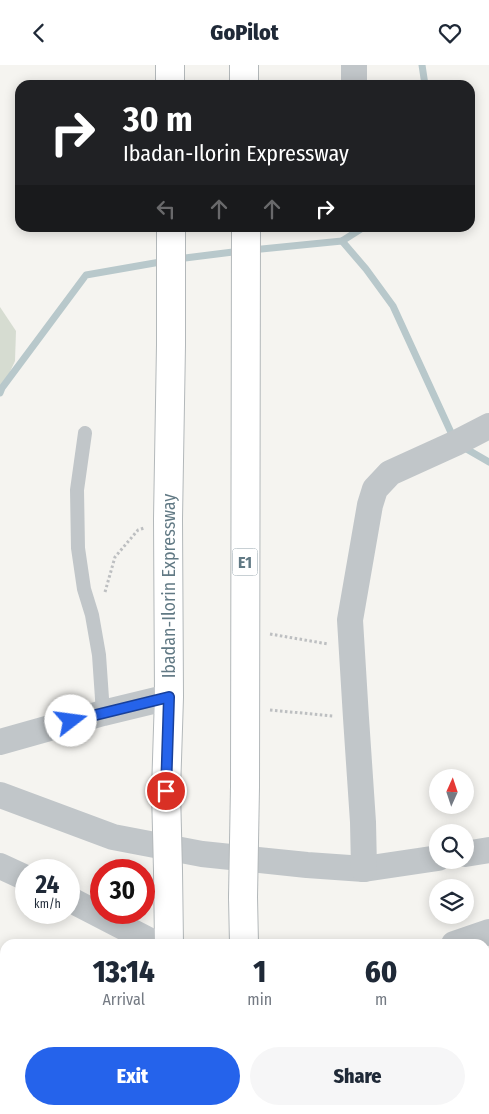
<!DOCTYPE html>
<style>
:root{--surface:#fff;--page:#f6f6f7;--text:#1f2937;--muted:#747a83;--accent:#2563eb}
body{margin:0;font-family:"Fira Sans Condensed",sans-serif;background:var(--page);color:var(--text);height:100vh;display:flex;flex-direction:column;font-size:19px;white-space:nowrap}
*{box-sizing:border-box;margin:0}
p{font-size:16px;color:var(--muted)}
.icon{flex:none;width:28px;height:28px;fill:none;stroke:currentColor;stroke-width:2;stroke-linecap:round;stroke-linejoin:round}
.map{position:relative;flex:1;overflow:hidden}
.sheet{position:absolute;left:0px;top:874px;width:490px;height:176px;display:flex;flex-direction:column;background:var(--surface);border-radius:15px 15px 0 0;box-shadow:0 2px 12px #0003}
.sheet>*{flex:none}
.guide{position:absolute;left:15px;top:15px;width:460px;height:152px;border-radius:15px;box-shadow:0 2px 12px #0003;background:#202124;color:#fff;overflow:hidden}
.needle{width:32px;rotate:3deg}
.buttons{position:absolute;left:429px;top:704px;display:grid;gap:10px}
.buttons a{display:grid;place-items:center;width:45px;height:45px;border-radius:50%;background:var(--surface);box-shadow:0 2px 12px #0003;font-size:25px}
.speed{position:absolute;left:15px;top:794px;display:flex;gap:10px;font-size:25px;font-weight:700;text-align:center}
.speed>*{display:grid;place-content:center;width:65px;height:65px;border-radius:50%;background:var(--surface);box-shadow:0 2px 12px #0003;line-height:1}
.speed small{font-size:12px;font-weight:400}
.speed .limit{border:8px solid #d22;background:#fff;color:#111}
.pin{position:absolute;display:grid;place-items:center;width:42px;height:42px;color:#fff;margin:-21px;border:2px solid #fff;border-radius:50%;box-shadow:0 1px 5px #0007}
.me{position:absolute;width:55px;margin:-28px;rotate:75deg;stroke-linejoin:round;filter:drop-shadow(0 0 4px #0008)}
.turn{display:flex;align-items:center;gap:18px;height:105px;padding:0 25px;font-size:22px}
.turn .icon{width:65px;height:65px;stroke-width:2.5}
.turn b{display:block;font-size:35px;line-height:42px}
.lanes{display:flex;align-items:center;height:48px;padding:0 25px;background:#0003;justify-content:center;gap:25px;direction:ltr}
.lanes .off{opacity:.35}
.eta{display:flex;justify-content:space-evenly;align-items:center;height:85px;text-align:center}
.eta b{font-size:30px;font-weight:800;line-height:35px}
.action{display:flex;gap:10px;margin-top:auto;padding:10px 25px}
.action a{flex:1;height:58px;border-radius:30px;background:var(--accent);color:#fff;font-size:20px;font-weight:800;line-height:58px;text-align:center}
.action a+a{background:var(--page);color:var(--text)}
header{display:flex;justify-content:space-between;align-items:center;height:65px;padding:0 25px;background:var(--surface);font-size:22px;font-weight:800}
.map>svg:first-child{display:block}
.green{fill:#d6dcd1}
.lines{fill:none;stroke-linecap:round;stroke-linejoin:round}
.stream{stroke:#b8c8cb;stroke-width:7}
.highway-casing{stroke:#b3b8ba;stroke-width:30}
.path{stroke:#bdbfc1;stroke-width:3;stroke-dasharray:2.5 2.5;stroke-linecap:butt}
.lane{stroke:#c1c6c9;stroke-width:14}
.street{stroke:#c1c6c9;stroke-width:26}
.highway{stroke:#fff;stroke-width:28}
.highway-bridge-casing{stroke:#b3b8ba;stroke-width:30;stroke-linecap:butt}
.highway-bridge{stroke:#fff;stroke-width:28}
.route-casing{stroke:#184099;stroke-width:12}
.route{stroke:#2563eb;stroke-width:9}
.labels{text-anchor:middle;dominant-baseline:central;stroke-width:5;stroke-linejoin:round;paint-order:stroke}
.shield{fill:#fff;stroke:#90a1a9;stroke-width:1}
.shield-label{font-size:16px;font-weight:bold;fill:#617984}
.street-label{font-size:18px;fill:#617984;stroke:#fff}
</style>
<header><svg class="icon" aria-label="back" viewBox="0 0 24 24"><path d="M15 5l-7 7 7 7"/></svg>GoPilot<svg class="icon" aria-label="heart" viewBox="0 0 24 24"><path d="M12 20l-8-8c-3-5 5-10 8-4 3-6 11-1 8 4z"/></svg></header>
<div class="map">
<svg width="489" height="1049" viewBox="0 0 489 1049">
<rect width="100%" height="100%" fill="#f5f4f0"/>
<polygon class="green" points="0,242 16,266 15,296 0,328"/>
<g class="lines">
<g class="stream">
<polyline points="422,0 425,20"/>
<polyline points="342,176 366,204 393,241 454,374"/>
<polyline points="252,185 342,176 364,162"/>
<polyline points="177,194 241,186"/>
<polyline points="0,328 2,323 86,210 166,196"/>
<polyline points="463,382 489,397"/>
</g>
<defs>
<g id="highway">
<polyline points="170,0 170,20"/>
<polyline points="244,0 244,20"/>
<polyline points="245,722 246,162"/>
<polyline points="166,726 169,632 168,454 171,280 171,162"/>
<polyline points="168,806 169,879"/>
<polyline points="243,832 244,879"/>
<polyline points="170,1045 170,1049"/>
<polyline points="246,1045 246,1049"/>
</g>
</defs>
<use href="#highway" class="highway-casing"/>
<g class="path">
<polyline points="105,527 115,492 138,465 144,463"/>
<polyline points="270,569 328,579"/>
<polyline points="270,645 333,651"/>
</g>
<polyline class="lane" points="85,368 77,425 78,483 84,524 92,550 99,590 103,648"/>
<g class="street">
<polyline points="354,20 354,0"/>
<polyline points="0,677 103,648 169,632"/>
<polyline points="0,730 113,772 202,789 307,800 364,804 438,793"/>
<polyline points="465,789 489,785"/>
<polyline points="0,801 26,813"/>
<polyline points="364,804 363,757 356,653 350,555 370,440 375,424 390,408 456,378 489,361"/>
<polyline points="69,834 156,879"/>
<polyline points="454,879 489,867"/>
<polyline points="120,1049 121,1045"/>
</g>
<use href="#highway" class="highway"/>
<defs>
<g id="highway-bridge">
<polyline points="166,726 168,806"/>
<polyline points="243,832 245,722"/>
</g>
</defs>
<use href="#highway-bridge" class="highway-bridge-casing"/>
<use href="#highway-bridge" class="highway-bridge"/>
</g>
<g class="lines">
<defs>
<polyline id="route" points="71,656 169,632 166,726"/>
</defs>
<use href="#route" class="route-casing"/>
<use href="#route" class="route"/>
</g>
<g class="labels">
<rect class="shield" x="232.5" y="483.5" width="25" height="27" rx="4"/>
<g class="shield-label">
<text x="245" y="497">E1</text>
</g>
<g class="street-label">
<text transform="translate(169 521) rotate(-90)">Ibadan-Ilorin Expressway</text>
</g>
</g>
</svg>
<div class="buttons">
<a><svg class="needle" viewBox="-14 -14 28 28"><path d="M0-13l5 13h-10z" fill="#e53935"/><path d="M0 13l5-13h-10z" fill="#747a83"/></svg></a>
<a><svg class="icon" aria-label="search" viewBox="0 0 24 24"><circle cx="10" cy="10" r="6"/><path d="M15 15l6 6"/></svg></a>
<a><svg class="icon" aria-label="layers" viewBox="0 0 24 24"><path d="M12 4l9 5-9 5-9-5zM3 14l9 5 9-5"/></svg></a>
</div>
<div class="speed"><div>24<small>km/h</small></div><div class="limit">30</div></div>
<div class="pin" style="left:166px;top:726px;background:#d93025"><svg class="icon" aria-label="arrive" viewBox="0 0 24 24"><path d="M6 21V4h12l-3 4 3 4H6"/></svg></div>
<svg class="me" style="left:71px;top:656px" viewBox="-20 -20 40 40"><circle r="19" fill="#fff"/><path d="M0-13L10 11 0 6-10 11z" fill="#2563eb"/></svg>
<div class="guide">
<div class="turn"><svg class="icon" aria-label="right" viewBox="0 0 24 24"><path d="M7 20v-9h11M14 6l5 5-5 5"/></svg><div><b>30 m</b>Ibadan-Ilorin Expressway</div></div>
<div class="lanes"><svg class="icon off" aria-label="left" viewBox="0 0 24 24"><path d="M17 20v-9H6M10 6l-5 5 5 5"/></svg><svg class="icon off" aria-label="ahead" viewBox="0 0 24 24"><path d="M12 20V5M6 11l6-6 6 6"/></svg><svg class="icon off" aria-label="ahead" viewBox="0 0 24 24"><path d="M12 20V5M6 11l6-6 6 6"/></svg><svg class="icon" aria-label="right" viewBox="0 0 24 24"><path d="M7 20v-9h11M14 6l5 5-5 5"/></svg></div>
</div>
<section class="sheet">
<div class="eta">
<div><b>13:14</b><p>Arrival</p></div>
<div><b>1</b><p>min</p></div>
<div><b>60</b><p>m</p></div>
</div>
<div class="action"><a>Exit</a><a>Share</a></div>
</section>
</div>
